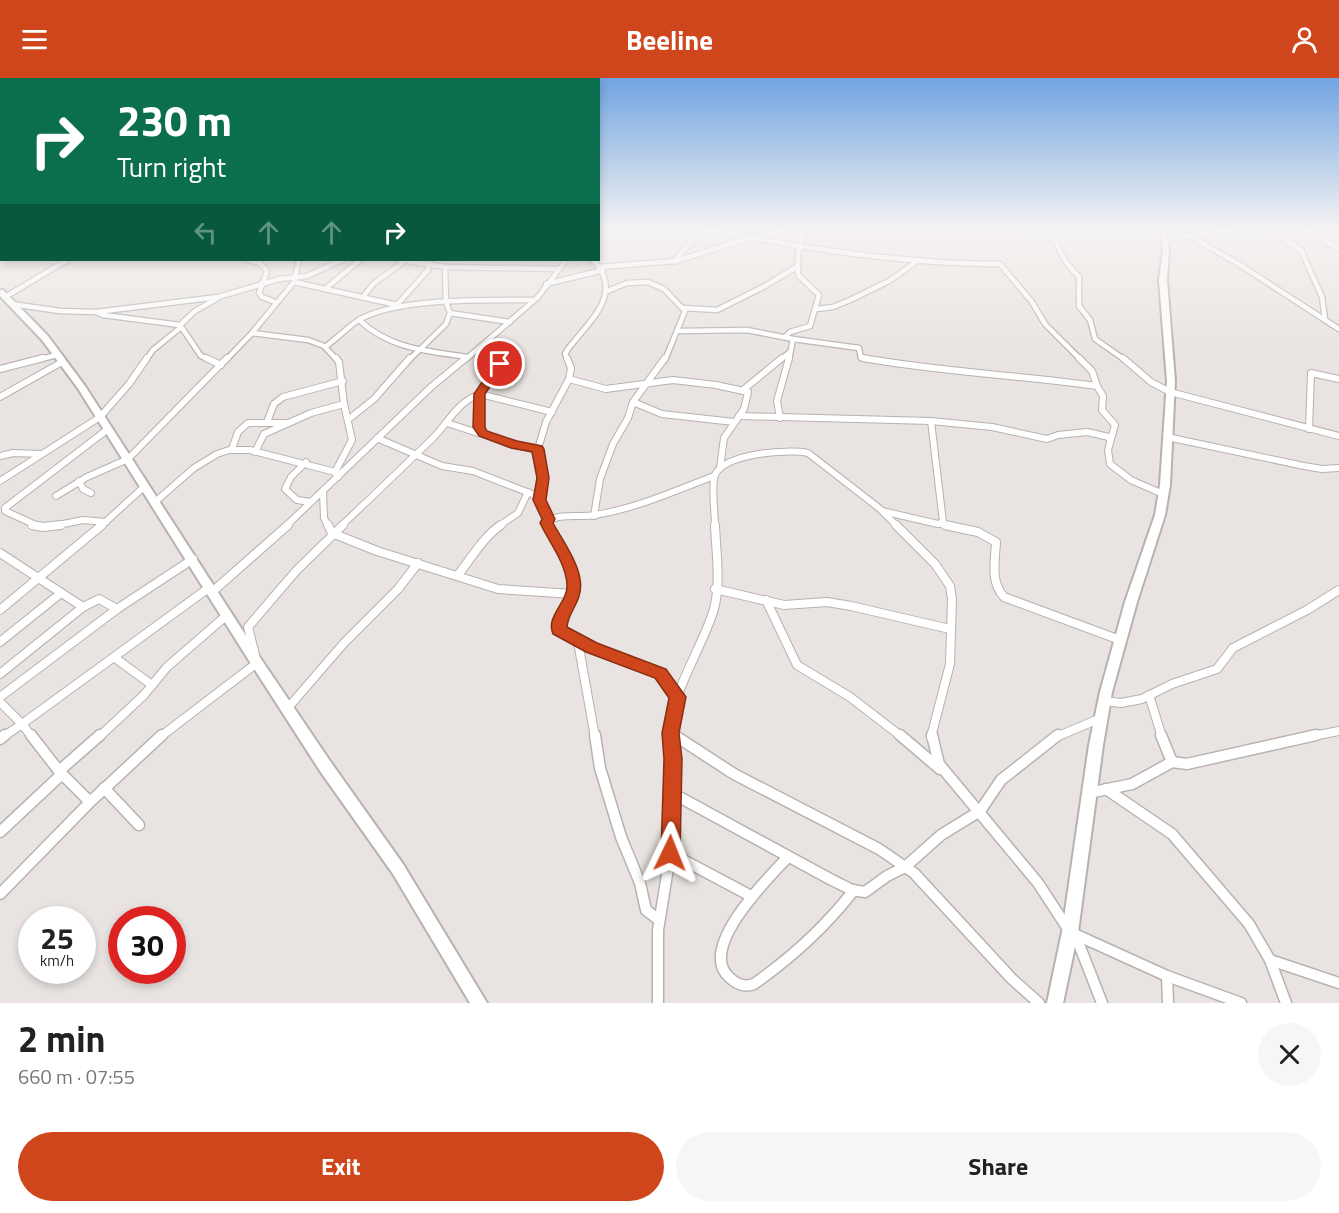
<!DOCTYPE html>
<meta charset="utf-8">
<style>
:root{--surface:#fff;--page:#f6f6f6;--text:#222;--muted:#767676;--accent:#cf461d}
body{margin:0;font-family:"Titillium Web",sans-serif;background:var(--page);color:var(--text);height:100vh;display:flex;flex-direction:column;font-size:22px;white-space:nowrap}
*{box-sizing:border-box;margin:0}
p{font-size:20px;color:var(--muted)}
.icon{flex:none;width:33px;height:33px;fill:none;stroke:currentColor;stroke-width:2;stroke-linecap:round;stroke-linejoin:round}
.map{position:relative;height:925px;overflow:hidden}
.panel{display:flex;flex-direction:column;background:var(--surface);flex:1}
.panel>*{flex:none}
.hud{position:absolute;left:0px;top:0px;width:600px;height:183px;box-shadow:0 3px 9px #0003;background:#0b6e4f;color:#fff;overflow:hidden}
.speed{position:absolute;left:18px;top:828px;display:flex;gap:12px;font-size:30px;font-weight:700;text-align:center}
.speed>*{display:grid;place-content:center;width:78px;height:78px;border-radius:50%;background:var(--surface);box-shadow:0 3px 9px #0003;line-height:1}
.speed small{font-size:15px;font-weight:400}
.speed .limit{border:9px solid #d22;background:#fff;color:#111}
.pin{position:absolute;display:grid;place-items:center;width:51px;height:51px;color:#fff;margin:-26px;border:3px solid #fff;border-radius:50%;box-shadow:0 2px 6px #0007}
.me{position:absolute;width:66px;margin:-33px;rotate:2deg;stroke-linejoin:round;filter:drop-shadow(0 0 4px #0008)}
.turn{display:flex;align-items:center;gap:21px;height:126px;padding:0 18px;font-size:27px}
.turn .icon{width:78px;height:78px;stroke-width:2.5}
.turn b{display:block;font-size:42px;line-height:51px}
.lanes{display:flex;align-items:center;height:57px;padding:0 18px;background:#0003;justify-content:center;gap:30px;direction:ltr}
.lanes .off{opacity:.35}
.round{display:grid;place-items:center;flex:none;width:63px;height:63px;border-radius:32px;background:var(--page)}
.headline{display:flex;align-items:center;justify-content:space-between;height:102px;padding:0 18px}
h1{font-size:36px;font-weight:700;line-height:45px}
.cta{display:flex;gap:12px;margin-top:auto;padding:12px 18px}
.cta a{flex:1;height:69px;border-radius:36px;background:var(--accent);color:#fff;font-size:24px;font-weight:700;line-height:69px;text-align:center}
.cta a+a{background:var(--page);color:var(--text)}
header{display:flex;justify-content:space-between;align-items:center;height:78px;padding:0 18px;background:var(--accent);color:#fff;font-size:27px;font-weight:700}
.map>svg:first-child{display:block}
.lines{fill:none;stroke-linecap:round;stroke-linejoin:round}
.street-far3-casing{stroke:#b8b2af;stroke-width:7}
.street-far2-casing{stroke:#b8b2af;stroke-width:8}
.street-far1-casing{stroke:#b8b2af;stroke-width:10}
.street-casing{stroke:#b8b2af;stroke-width:13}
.secondary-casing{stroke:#b8b2af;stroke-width:4}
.street-far3{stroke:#fff;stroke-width:4.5}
.street-far2{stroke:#fff;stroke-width:6}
.street-far1{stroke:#fff;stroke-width:8}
.street{stroke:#fff;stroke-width:10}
.secondary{fill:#fff;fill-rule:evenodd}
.route{fill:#cf461d;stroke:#872e13;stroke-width:1.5}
</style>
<header><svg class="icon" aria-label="menu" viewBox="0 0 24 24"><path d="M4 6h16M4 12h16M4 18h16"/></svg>Beeline<svg class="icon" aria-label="person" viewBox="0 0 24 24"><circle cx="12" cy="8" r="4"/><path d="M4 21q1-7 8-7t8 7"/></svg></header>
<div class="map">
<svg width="1339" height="925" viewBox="0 0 1339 925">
<rect width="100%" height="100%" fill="#e9e4e1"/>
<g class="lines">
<defs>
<g id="street-far3">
<polyline points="1049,150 1065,183 1079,199 1079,228 1090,242 1095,261 1125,282"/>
<polyline points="1297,150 1296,159 1286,163 1301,172 1322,219 1325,242"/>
<polyline points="1303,150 1339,171"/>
<polyline points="1334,150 1339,153"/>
<polyline points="1188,157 1237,185 1339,251"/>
<polyline points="752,159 795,150"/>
<polyline points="1165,162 1238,150"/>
<polyline points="248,182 260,185 267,193 259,215 262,219 275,224"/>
<polyline points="401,182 445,189 446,224 450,235 446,246 409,282"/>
<path d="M 675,183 L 692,162 L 708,152 C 804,170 902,186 1000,186 L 1032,224 L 1045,246 L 1081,282"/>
<polyline points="445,189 558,191"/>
<polyline points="600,189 676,183 750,160"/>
<polyline points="294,204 397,227"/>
<polyline points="546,206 603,192"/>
<polyline points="325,211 360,182"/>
<polyline points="605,214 627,205 648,204 664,211 685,233 665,282"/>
<polyline points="5,219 67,182"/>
<polyline points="363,219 373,206 406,182"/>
<polyline points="12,226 60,233 96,234 218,219 279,201 307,198 342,182"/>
<polyline points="396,228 428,192 429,184"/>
<polyline points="684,230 717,232 765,208 798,188"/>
<polyline points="816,231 833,229 848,223 889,203 919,182"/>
<polyline points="96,234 103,237 180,247"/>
<polyline points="450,235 510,244"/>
<path d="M 359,242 C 390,271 427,273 468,279"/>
<polyline points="679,253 747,252 793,261 789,282"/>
<polyline points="252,255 308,262 324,268 337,282"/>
<polyline points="785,259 790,254 810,248 819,217 798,197 798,177 804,150"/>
<polyline points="793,261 859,270 861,280 873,282"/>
<path d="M 325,269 C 336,261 346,251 357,243 C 395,219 489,222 534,222"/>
<polyline points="479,270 500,282"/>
<polyline points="37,282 57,277"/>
<polyline points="146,282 153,272 180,250"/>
<polyline points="210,282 201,278 180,247 195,233 218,220"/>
<polyline points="226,282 252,255 294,204 299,182"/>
<polyline points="465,282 538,219 566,182"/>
<path d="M 568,282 L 565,276 L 568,271 C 587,245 626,216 593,182"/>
<polyline points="780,282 790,274"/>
</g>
<g id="street-far2">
<polyline points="206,280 221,287"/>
<polyline points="336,280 339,284 344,326 352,362 335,394 338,399"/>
<path d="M 863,280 C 941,294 1019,297 1097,308 L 1103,318 L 1102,332 L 1115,347 L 1108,372 L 1110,386 L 1131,402 L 1163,416"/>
<polyline points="1079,280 1092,293 1097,308"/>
<polyline points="1123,280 1151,304 1170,314 1339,358"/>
<polyline points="0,291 43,280"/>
<polyline points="569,301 606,311 673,302 716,307 748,314 744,331 724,360 720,390"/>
<polyline points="743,312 782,280"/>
<polyline points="0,319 62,284"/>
<polyline points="633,324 662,336 734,344"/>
<polyline points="739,338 931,343 992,349 1047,361 1058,357 1087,354 1109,359 1110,362"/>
<polyline points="780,340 777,323 789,280"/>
<polyline points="349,341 374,321 410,280"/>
<polyline points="267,344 274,326 283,319 343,303"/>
<polyline points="447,345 515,367 538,371"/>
<polyline points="1309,351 1311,295 1339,301"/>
<path d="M 483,355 C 471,327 486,306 500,282 L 498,280"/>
<polyline points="1167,359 1304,388 1322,391 1339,390"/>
<polyline points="377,360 442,388 473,393 532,416 542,423 549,442"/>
<polyline points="232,371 238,354 248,345 287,345"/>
<polyline points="255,374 264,356 311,335 344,326"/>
<polyline points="0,378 13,375 41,376"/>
<polyline points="306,384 291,399 285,411 297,422 311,424"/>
<polyline points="0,403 100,339 129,306 147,280"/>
<polyline points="79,403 83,411 91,415"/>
<polyline points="323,413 324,440 328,448"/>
<polyline points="56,418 87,399 128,381 227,280"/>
<polyline points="539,422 543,400 538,371 546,344 569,301 571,290 567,280"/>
<polyline points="155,424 194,390 217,376 229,372 250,372 335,394"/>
<polyline points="882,433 938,446 943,444 931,343"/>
<polyline points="594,438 600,401 613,366 628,340 633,324 665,280"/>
<polyline points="941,446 953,448"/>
<polyline points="38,448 5,433 5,430 108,351"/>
<polyline points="53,448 83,442 106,444"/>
<polyline points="101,448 145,408"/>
<polyline points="286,448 431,309 466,280"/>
<path d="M 341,448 C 372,419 402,390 433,360 C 448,345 458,323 480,316 L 552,334"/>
<polyline points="499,448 518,435 528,414"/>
<path d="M 548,448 L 546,445 C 558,434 580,440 595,437 C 637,430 675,413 714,398"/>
<path d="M 715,448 C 715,436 711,406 715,397 C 725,375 788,371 808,375 L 879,430 L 897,448"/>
</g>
<g id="street-far1">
<polyline points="32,447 43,449 61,447"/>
<polyline points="328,447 332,455 377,473 498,511 573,516"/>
<path d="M 547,447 C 559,465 578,494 573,517 C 570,529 562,539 559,552 L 592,570 L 660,596 L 678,619"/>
<polyline points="896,447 935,486 950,508 952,521 950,586 931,659"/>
<path d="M 945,447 L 978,454 L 996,464 C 995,483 990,504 1004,519 L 1120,562"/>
<polyline points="0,475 83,529 0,596"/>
<path d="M 457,498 C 471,481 483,459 501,447"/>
<polyline points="715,511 784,527 827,524 851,528 950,551"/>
<polyline points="212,514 288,447"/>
<polyline points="766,522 797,587 850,619 902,659"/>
<polyline points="83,529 99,521 117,531"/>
<polyline points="0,532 102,447"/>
<polyline points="0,564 61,515"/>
<polyline points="578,564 595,659"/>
<polyline points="115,580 152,607"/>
<polyline points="1149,617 1162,659"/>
<polyline points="0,619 117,531 193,481"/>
<polyline points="1104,623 1121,625 1142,621 1172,606 1217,591 1233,570 1307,532 1339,512"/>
<polyline points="0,624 22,646 3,659"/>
<polyline points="287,631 344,565 398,511 418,485"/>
<polyline points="670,655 676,659"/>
<polyline points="32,659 22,646 210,509"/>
<polyline points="99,659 144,617 167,589 227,537"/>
<polyline points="160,659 257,585 248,549 296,493 343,447"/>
<path d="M 670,659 C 668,619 703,569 714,531 C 721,505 716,473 715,447"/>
<polyline points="1056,659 1101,640"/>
<polyline points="1308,659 1339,653"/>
</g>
<g id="street">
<polyline points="31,657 59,693 89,723"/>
<polyline points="595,657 600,690 621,759 640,805 646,832 659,842"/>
<polyline points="674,657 734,696 879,771 914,795 1012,901 1039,925"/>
<polyline points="900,657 940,691"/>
<polyline points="932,657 939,686 1038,805 1070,854 1167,898 1241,925"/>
<polyline points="1161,657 1172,684"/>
<polyline points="0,661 5,657"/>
<polyline points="59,693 100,657"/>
<polyline points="104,710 139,747"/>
<polyline points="1106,711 1172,756 1249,846 1270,882 1286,925"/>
<polyline points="672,715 830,801 852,812 865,814 887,798 905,789 941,757 980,733 1001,702 1058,657"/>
<polyline points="1089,715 1132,706 1172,684 1187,686 1316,657"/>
<polyline points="0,754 62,696"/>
<polyline points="670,775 751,818"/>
<path d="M 788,779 C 769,799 697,870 729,899 C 736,906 744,910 754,906 C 791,880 826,848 854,812"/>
<polyline points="0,816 91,723 162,657"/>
<polyline points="1075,856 1102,925"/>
<polyline points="1270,882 1339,905"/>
<polyline points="1167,898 1168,925"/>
<polyline points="658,925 658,852 671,772 673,681 670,657"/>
</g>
<g id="secondary">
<polygon points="1159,150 1165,150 1169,172 1167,202 1175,303 1170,407 1165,437 1137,524 1112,614 1103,667 1078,854 1063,925 1047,925 1062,854 1089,667 1100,614 1125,524 1155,437 1160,407 1167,303 1159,202 1163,172"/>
<polygon points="0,212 3,212 48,258 85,308 261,581 330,683 403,786 487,925 470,925 393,796 320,693 253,589 77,309 42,262 0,218"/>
</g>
</defs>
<use href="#street-far3" class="street-far3-casing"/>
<use href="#street-far2" class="street-far2-casing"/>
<use href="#street-far1" class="street-far1-casing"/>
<use href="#street" class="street-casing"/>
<use href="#secondary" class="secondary-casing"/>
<use href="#street-far3" class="street-far3"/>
<use href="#street-far2" class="street-far2"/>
<use href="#street-far1" class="street-far1"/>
<use href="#street" class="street"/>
<use href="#secondary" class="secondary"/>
</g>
<linearGradient id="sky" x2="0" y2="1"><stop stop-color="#71a4e2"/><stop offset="0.54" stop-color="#f5f3f2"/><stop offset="1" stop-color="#f5f3f2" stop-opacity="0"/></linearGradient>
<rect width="1339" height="279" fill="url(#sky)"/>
<path class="route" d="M 496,283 L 500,283 L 505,286 L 485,316 L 485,349 L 487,353 L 517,363 L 542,368 L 544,371 L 549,400 L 546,422 L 555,441 L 553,445 C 564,465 587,495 579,518 C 576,529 568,537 567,549 L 597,565 L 666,591 L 686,619 L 679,655 L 682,681 L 680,775 L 677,782 L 670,785 L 664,782 L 661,775 L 664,681 L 662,655 L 669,620 L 655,600 L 586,574 L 553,556 C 545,539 568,524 567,507 C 566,485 549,464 540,445 L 542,441 L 533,422 L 537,400 L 532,374 L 511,370 L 479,358 L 473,349 L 474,316 Z"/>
</svg>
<div class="speed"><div>25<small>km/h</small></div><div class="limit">30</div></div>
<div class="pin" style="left:500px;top:286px;background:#d93025"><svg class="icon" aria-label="arrive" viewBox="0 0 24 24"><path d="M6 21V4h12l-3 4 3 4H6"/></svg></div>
<svg class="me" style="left:670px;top:775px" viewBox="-20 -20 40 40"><path d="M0-17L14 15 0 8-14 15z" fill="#cf461d" stroke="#fff" stroke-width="4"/></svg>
<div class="hud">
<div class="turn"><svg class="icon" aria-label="right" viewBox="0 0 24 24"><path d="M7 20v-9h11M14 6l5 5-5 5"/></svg><div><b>230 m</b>Turn right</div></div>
<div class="lanes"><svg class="icon off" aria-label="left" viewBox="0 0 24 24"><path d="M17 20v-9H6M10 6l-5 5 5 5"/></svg><svg class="icon off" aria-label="ahead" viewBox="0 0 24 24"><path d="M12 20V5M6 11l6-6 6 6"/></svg><svg class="icon off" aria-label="ahead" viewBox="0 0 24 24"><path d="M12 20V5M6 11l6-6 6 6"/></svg><svg class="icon" aria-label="right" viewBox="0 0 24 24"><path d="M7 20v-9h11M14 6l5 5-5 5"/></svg></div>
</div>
</div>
<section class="panel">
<div class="headline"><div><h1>2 min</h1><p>660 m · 07:55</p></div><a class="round"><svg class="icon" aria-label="close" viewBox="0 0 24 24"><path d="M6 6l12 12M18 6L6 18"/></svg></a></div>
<div class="cta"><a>Exit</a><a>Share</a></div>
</section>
